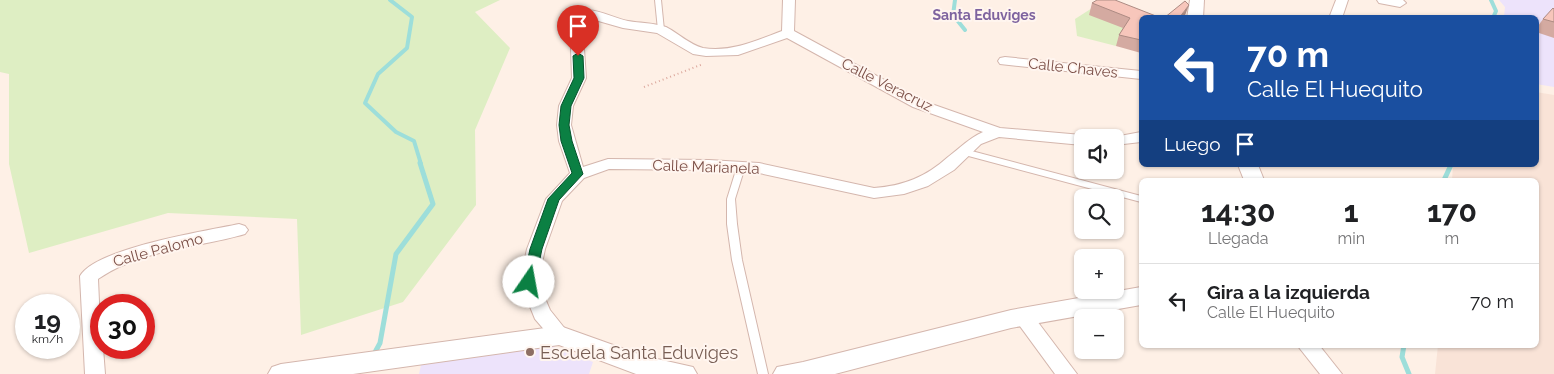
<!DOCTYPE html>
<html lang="es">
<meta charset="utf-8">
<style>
:root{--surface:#fff;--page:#f6f6f6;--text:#202124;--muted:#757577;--line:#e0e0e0}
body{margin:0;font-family:Raleway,sans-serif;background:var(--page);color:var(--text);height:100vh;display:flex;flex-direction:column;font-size:19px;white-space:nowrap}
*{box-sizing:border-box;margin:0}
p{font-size:16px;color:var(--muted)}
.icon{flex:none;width:28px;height:28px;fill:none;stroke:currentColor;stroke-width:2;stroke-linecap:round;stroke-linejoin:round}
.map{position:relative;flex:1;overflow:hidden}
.sheet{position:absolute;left:1139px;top:178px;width:400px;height:170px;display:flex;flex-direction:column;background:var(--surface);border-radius:8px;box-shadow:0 1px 4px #0004}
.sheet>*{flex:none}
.guide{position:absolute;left:1139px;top:15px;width:400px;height:152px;border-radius:8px;box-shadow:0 1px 4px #0004;background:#1a4fa0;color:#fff;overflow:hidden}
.fabs{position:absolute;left:1074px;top:129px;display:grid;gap:10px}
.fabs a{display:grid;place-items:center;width:50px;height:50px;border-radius:8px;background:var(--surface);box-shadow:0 1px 4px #0004;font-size:25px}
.speed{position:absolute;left:15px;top:294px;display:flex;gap:10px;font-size:25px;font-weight:700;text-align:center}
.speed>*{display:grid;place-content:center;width:65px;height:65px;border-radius:50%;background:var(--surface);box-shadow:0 1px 4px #0004;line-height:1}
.speed small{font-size:12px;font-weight:400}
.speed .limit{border:8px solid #d22;background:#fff;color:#111}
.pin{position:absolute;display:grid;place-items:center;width:42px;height:42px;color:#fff;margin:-51px -21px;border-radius:50% 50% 50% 0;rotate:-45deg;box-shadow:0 0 5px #0007}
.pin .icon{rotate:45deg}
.me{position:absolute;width:55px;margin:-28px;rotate:12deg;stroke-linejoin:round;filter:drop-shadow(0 0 4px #0008)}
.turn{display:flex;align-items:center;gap:18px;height:105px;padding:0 25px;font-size:22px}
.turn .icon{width:65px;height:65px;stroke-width:2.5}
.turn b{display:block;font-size:35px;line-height:42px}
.then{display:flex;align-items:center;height:48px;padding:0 25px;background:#0003;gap:10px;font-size:19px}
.eta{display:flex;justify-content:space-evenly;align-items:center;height:85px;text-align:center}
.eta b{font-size:30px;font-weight:700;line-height:35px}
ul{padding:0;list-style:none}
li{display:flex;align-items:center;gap:15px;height:75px;padding:0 25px;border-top:1px solid var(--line)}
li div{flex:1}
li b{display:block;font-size:19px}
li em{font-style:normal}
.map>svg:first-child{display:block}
.residential{fill:#f9e3d7}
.education{fill:#ede3fb}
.green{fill:#deeec3}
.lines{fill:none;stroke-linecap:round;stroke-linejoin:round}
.stream-far1{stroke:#9ddeda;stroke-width:4}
.stream{stroke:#9ddeda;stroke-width:5}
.service-casing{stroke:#d4b6ad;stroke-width:2}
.minor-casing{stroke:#d4b6ad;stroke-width:2}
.tertiary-casing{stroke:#d4b6ad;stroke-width:2}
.path{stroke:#dca89d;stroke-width:2;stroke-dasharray:1 3;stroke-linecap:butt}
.service{fill:#fff;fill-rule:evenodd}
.minor{fill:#fff;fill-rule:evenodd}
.tertiary{fill:#fff;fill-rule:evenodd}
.wall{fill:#d4aaa1}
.shaded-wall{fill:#ad8b83}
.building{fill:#f7c6bb;stroke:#ad8b83}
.route{fill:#0b8043;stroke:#07532c}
.education-dot{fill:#8d6e63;stroke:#fff5ef;stroke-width:2}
.labels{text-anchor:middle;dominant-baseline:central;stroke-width:4;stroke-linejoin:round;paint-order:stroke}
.far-neighbourhood-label{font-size:14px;font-weight:bold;fill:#7e639f;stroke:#fff5ef}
.street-label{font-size:15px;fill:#7b4f47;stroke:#fff5ef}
.near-education-label{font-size:18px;fill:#785e54;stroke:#fff5ef;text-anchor:start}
</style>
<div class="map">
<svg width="1554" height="374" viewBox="0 0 1554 374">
<rect width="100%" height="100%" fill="#fef0e6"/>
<polygon class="residential" points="1536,92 1554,95 1554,374 1435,374 1438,345 1536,345 1536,180 1452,180 1453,165 1536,165"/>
<g class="education">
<polygon points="1499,0 1554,0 1554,87 1536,84 1536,18 1504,17 1505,7"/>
<polygon points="546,343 593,362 589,374 419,374 421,365"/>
</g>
<g class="green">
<polygon points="0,0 500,0 475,12 510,48 475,130 476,205 403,302 301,335 297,219 168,213 29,253 9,164 9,74 0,72"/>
<polygon points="1100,3 1141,19 1116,46 1077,36 1075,19"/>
</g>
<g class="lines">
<g class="stream-far1">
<polyline points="390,0 412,17 407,48 378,74 365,103 396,132 414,141 421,164"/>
<polyline points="955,0 953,15 965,30"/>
<polyline points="1491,0 1496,11 1493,18"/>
</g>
<g class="stream">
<polyline points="1444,180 1451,165"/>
<polyline points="1404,345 1402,357 1409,374"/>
<polyline points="373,356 380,343 396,254 433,204 420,163"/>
</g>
<defs>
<g id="service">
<polygon points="655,0 661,0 664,30 661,32 658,30"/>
<polygon points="964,149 1141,196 1141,202 961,154 960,152"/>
<polygon points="741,164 745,167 735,199 737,224 742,260 768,374 758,374 732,260 727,224 727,199 737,167"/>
</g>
<g id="minor">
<path d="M 783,0 L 795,0 L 794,31 L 923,101 L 1000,128 L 1082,135 L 1088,138 L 1082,138 L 1082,145 L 999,137 L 981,144 L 954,170 L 928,186 L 904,194 L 874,198 L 759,173 L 709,170 L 609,169 L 584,178 L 562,201 L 545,249 L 538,282 L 550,310 L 570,335 L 567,340 L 560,343 L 553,340 L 535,319 L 520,282 L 527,249 L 546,199 L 570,173 L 559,141 L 557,125 L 559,106 L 572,78 L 570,18 C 585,0 610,18 628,21 C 640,23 654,23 666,27 C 678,33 690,45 703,48 C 730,53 757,40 782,31 ZM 588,18 L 623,28 L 657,33 L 693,54 L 706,56 L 738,55 L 787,38 L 913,107 L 983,132 C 969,138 960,148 948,157 C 926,177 903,186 874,188 L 759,163 L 709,160 L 608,159 L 583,167 L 571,125 L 573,106 L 586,78 L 582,20 Z"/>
<polygon points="1336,0 1348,0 1342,18 1329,18"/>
<polygon points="1377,0 1403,0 1406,3 1400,7 1379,3"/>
<polygon points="1005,57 1141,71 1141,79 1000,64 998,61 1000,58"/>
<polygon points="1141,132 1141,142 1115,145 1115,138 1109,138"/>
<path d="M 239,224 L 245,226 L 248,230 L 245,234 C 197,248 141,249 98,279 L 101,348 L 103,348 L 105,374 L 85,374 L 80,276 C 96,248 206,231 239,224 Z"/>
<polygon points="1024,311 1031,313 1077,374 1055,374 1014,318 1017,313"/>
<polygon points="1297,345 1319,345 1342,374 1320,374"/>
</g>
<g id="tertiary">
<polygon points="1190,0 1204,0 1203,18 1187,18"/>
<polygon points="1238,165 1258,165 1264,180 1244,180"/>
<polygon points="1141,287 1141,305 1011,328 835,374 773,374 777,367 803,362 1011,310"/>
<polygon points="560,326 644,356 693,367 697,374 636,374 559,345 353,374 268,374 272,367 281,364"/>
</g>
</defs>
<use href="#service" class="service-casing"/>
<use href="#minor" class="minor-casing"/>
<use href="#tertiary" class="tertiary-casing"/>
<polyline class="path" points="644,87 703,64"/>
<use href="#service" class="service"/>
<use href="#minor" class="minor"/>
<use href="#tertiary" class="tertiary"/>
</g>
<g class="wall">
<polygon points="1092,3 1141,18 1141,53 1116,46 1119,35 1123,28 1089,15"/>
<polygon points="1554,9 1554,38 1536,32 1536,29 1543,19"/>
</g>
<polygon class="shaded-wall" points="1189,5 1184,18 1179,18"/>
<g class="building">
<polygon points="1097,0 1115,0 1161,18 1141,18 1141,40 1119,35 1130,18 1092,3"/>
<polygon points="1185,1 1189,5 1179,18 1164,18"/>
<polygon points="1553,8 1554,9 1554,22 1543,19"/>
</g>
<polygon class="route" points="578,53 583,56 584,78 571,106 569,125 572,141 583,174 559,200 542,249 535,282 534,285 524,285 523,282 530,249 548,199 572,173 561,141 559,125 561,106 574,78 573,56"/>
<circle class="education-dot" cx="530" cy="352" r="5"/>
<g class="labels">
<g class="far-neighbourhood-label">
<text x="984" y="15">Santa Eduviges</text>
</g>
<g class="street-label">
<text transform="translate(1073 68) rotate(6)">Calle Chaves</text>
<text transform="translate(887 85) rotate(27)">Calle Veracruz</text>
<text transform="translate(706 167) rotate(2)">Calle Marianela</text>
<text transform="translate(158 250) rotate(-15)">Calle Palomo</text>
</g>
<g class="near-education-label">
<text x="540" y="352">Escuela Santa Eduviges</text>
</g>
</g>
</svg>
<div class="fabs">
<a><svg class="icon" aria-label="sound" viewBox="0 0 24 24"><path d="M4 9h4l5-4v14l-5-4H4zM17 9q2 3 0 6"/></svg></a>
<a><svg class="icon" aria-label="search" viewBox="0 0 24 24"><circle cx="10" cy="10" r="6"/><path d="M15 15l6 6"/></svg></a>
<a>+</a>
<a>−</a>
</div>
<div class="speed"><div>19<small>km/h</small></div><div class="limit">30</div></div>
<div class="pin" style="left:578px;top:56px;background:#d93025"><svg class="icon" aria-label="arrive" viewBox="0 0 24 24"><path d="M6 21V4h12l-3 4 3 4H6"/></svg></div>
<svg class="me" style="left:529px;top:282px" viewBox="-20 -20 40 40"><circle r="19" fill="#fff"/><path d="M0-13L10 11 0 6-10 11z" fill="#0b8043"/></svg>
<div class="guide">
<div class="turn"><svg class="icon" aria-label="left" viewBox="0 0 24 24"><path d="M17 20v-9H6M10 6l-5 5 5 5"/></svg><div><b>70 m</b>Calle El Huequito</div></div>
<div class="then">Luego<svg class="icon" aria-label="arrive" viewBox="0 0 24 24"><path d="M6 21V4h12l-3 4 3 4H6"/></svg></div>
</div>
<section class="sheet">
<div class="eta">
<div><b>14:30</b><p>Llegada</p></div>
<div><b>1</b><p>min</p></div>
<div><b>170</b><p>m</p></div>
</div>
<ul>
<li><svg class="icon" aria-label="left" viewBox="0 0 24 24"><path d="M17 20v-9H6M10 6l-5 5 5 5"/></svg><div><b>Gira a la izquierda</b><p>Calle El Huequito</p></div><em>70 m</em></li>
</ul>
</section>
</div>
